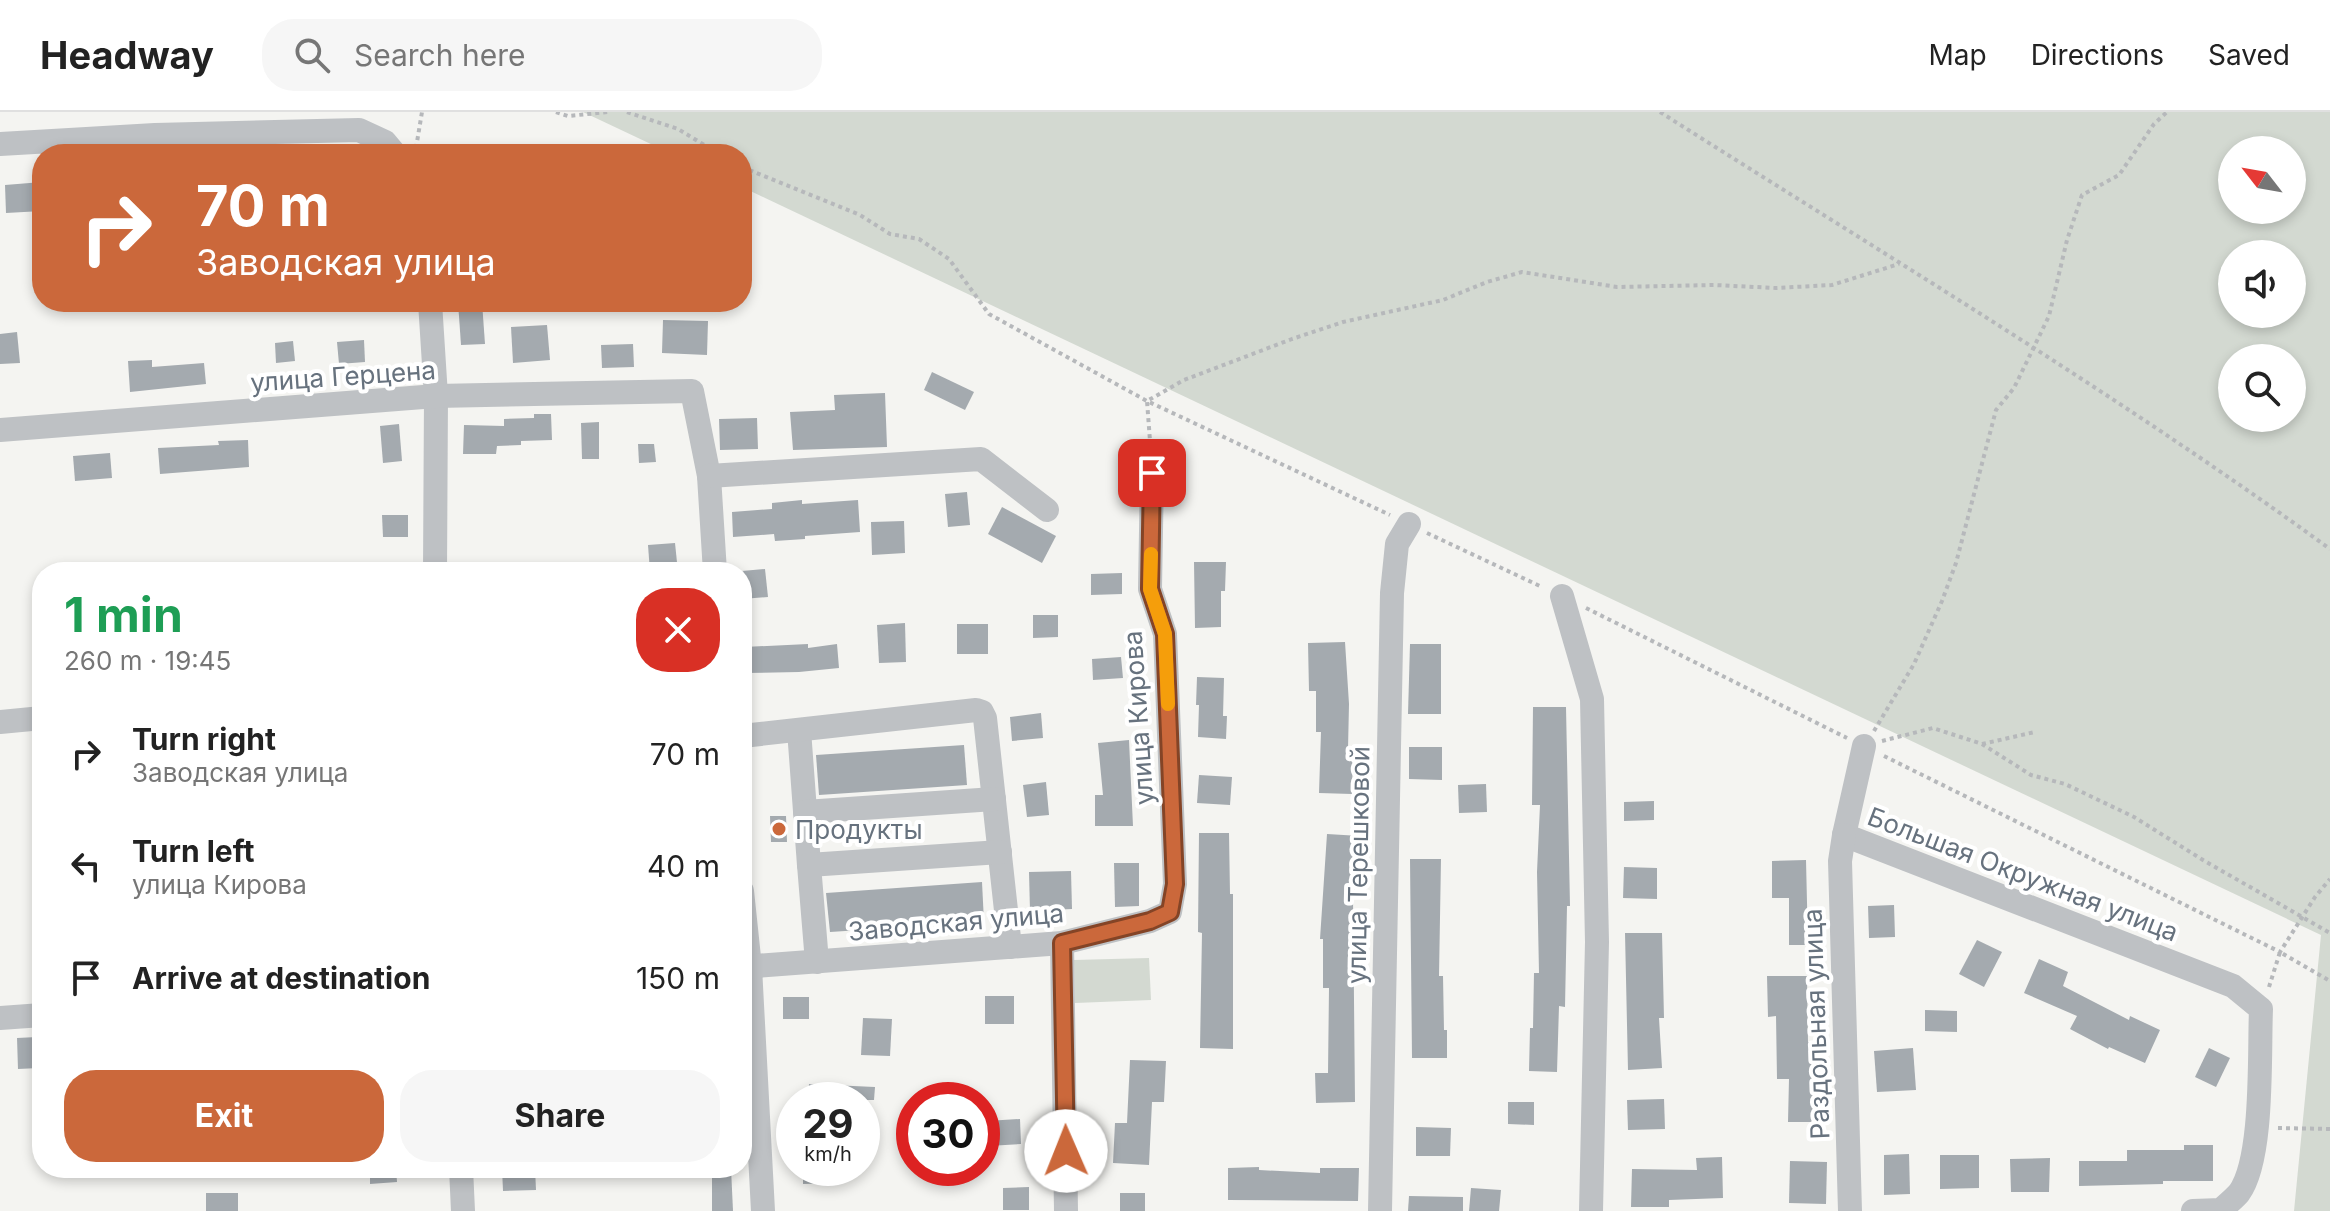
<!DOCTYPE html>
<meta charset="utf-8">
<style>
:root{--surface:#fff;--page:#f6f6f6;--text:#222;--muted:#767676;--line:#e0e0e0;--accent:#cb683b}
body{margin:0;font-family:Inter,sans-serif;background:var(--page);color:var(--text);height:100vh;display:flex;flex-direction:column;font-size:30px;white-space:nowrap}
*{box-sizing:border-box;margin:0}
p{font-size:26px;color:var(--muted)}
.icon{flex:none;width:44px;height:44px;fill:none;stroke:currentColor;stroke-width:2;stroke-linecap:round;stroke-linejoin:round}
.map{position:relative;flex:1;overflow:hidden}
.drawer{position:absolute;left:32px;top:450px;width:720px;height:616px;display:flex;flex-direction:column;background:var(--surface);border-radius:32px;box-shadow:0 4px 12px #0003}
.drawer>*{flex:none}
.guide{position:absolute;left:32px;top:32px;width:720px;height:168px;border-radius:32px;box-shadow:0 4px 12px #0003;background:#cb683b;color:#fff;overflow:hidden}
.needle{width:52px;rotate:301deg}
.fabs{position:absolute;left:2218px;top:24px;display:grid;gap:16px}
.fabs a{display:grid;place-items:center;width:88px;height:88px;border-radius:50%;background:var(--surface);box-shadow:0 4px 12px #0003;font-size:40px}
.speed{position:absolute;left:776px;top:970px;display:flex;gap:16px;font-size:40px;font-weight:700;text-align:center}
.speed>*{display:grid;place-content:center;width:104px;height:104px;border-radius:50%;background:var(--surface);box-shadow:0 4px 12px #0003;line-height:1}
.speed small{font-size:20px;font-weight:400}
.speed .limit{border:12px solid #d22;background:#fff;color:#111}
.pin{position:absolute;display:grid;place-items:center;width:68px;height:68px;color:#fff;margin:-34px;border-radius:16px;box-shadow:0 4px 12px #0006}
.me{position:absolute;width:88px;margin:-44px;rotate:359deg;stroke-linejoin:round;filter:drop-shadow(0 0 6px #0008)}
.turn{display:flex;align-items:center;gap:28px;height:168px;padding:0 32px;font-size:36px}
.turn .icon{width:104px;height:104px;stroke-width:2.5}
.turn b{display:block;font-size:56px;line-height:68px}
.round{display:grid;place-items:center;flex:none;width:84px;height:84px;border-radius:32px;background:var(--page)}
.head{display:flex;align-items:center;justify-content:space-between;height:136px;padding:0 32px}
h1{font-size:48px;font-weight:700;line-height:60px;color:#1e9e55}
.cta{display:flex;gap:16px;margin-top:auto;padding:16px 32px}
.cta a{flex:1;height:92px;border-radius:32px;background:var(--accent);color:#fff;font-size:32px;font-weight:700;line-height:92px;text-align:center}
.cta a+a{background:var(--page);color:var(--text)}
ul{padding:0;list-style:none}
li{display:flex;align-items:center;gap:24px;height:112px;padding:0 32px}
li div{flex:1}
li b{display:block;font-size:30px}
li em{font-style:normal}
header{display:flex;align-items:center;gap:48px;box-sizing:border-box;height:112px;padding:0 40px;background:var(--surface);border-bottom:2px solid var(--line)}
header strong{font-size:38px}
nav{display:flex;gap:44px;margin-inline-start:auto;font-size:28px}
.search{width:560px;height:72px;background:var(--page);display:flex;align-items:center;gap:20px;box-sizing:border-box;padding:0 28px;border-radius:32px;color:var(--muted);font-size:30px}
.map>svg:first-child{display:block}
.green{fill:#d3d9d1;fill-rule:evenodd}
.building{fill:#a4aaaf}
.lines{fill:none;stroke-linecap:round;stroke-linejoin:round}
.path{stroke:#b6b8bb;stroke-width:4;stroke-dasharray:4 4;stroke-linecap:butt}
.minor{stroke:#bec1c4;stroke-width:24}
.route-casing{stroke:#844426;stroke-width:20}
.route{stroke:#cb683b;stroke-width:14}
.slow{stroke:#f59e0b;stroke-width:14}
.poi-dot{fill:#cb683b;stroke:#fff;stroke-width:3}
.labels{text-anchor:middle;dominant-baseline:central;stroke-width:8;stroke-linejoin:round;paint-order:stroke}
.street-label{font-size:26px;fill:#67727e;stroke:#fff}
.poi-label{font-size:26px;fill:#67727e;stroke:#fff;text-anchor:start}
</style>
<header>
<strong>Headway</strong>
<div class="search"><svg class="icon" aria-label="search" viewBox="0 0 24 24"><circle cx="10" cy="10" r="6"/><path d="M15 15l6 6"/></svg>Search here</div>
<nav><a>Map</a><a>Directions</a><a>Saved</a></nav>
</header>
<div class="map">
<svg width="2330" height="1099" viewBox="0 0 2330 1099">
<rect width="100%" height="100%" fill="#f4f4f1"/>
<g class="green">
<path d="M 583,0 L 2330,0 L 2330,1099 L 2294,1099 L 2321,823 L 742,75 L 742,42 L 672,42 ZM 2232,38 L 2292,38 L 2292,98 L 2232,98 ZM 2232,142 L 2292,142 L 2292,202 L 2232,202 ZM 2232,246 L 2292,246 L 2292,306 L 2232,306 Z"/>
<polygon points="1149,846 1151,888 1075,891 1074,848"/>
</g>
<g class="building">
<polygon points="42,70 42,99 6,101 5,73"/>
<polygon points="458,190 482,190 485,232 461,233"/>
<polygon points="663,208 708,209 707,243 662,241"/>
<polygon points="547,213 550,248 513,251 511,215"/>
<polygon points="17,220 20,251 0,252 0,222"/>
<polygon points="364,228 365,250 339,252 337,230"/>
<polygon points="293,229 295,249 276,251 275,231"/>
<polygon points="633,232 634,255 602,256 601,233"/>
<polygon points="152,248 152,255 204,251 206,272 130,280 128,249"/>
<polygon points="932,260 974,280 965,298 924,278"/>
<polygon points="885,281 887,335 793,338 790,300 835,298 834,283"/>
<polygon points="534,302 551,302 552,328 521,329 521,333 497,334 496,342 463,342 464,313 504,314 504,307 534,306"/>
<polygon points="757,306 758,337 720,338 719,307"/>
<polygon points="599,310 599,347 582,347 581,311"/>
<polygon points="399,312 402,349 383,351 380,314"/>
<polygon points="248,328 249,355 160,362 158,336 219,333 218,329"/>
<polygon points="638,332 654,332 656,350 639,351"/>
<polygon points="110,341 112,366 75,369 73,344"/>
<polygon points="967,380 970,413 948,415 945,382"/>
<polygon points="802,388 802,392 858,388 860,420 805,424 805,427 775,429 774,422 733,425 732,400 772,397 772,391"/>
<polygon points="1002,395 1056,424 1042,451 988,422"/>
<polygon points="382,403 408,403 408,425 383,425"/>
<polygon points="904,409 905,441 872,443 871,410"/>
<polygon points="675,431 678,460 650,460 648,433"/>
<polygon points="1194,450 1226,450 1225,479 1221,479 1221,515 1195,516"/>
<polygon points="765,457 768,485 742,487 742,459"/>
<polygon points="1122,461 1122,482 1091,483 1091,462"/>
<polygon points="1033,503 1058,503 1058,525 1033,526"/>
<polygon points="905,511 906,550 879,551 877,513"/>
<rect x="957" y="512" width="31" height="30"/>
<polygon points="1345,530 1349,592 1348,637 1353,637 1352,682 1319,681 1321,620 1316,620 1316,579 1309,579 1308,531"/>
<polygon points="808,532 808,536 837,532 839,556 799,560 744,561 744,535"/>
<polygon points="1410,532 1441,532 1441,602 1408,602"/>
<polygon points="1121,545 1123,566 1093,568 1092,547"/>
<polygon points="1197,565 1224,566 1223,604 1227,604 1226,627 1198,625 1199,593 1196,593"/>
<polygon points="1533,595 1566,595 1570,794 1567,794 1565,895 1559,894 1557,960 1529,959 1530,916 1533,916 1534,861 1539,861 1537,760 1540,693 1532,693"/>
<polygon points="1041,601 1043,626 1012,629 1010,605"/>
<polygon points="1129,628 1133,714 1095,714 1095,683 1103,683 1098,631"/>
<polygon points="964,633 967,673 819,683 816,643"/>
<polygon points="1409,635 1442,635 1442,668 1409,667"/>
<polygon points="1199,663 1232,665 1230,693 1197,691"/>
<polygon points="1046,670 1049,703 1027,705 1023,673"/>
<polygon points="1486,672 1487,700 1459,701 1458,673"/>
<polygon points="1654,689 1654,708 1624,709 1624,690"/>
<polygon points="770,704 786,704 787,730 771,730"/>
<polygon points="1199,721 1229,721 1230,782 1233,782 1233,937 1200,936 1202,821 1198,820"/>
<polygon points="1327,722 1360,724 1355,787 1353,787 1355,990 1316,991 1315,961 1328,961 1329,876 1323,876 1323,827 1320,827"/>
<polygon points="1410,747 1441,747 1439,864 1443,864 1444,918 1447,918 1447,946 1412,946"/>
<polygon points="1806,748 1808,833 1789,833 1789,786 1772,786 1772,749"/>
<polygon points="1114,751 1139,751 1139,794 1115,795"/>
<polygon points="1624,755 1657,756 1657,787 1623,786"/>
<polygon points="1071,759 1072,797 1030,799 1029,760"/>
<polygon points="982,770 984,810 830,820 826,781"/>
<polygon points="1894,793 1895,825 1869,826 1868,794"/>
<polygon points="1625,821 1662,821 1664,906 1659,906 1662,956 1628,958"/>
<polygon points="1977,828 2002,840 1984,875 1959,862"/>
<polygon points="2039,847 2068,860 2063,874 2129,908 2130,904 2160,918 2145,951 2109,935 2108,937 2070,917 2077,904 2024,881"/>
<polygon points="1767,864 1807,864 1808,930 1814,930 1814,983 1822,983 1822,1010 1788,1010 1789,967 1777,967 1776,904 1768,905"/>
<rect x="985" y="884" width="29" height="28"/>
<rect x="783" y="885" width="26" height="22"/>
<polygon points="1925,898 1957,899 1957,920 1925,919"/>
<polygon points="863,906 892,907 890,944 861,943"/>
<polygon points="37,925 39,956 18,957 17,926"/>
<polygon points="1913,936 1916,978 1877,980 1874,939"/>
<polygon points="2209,936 2230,946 2216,975 2195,965"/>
<polygon points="1130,948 1166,949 1164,990 1152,990 1149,1053 1113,1051 1115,1011 1127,1011"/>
<polygon points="809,972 875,975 874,988 808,988"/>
<polygon points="1664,987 1665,1017 1628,1018 1627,988"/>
<polygon points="1508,990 1534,990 1534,1013 1508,1012"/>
<polygon points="1020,1007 1021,1032 988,1034 987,1009"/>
<polygon points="1416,1015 1451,1016 1450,1044 1416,1044"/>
<polygon points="2184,1033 2213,1033 2213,1069 2163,1069 2163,1072 2079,1074 2079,1049 2127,1049 2127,1038 2184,1038"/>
<polygon points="1909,1042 1910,1082 1884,1083 1884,1043"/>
<polygon points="1940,1043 1979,1043 1979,1076 1940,1077"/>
<polygon points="1722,1045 1723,1086 1669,1088 1669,1095 1631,1095 1632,1057 1697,1058 1696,1046"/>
<polygon points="2050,1046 2049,1080 2011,1080 2010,1047"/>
<polygon points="1790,1049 1827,1050 1826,1092 1789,1091"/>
<polygon points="1259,1055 1259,1058 1320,1061 1320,1056 1359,1056 1358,1089 1228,1088 1228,1056"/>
<polygon points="370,1056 396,1056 397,1070 370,1072"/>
<polygon points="502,1056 535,1056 536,1078 503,1079"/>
<polygon points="712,1056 731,1056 733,1099 712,1099"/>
<polygon points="803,1056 834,1056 834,1071 803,1072"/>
<polygon points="1029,1075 1029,1098 1003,1098 1003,1076"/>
<polygon points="1471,1076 1501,1078 1499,1099 1469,1099"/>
<rect x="206" y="1081" width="32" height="18"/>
<rect x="1120" y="1081" width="25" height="18"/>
<polygon points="1409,1084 1463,1085 1463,1099 1408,1099"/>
</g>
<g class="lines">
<g class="path">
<polyline points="556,0 568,4 608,0"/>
<polyline points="627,0 678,17 719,42"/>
<path d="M 1660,0 C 1885,143 2114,280 2330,437"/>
<polyline points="416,36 422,0"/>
<polyline points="742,55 860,103 890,122 919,127 949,147 989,202 1147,289 1390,403"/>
<polyline points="1151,342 1147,289 1184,268 1292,227 1343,210 1443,188 1487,170 1522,160 1617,175 1714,173 1776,176 1832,173 1899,152"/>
<polyline points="1427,421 1542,475"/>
<polyline points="1586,496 1847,626"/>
<polyline points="1874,619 1914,552 1942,489 1956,451 1996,298 2014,276 2049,204 2067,128 2082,83 2119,63 2154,12 2167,0"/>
<polyline points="1882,629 1933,616 1982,632 2031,663 2065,672 2134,705 2203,748 2330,821"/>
<polyline points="1982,632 2035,620"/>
<polyline points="1884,644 2280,840 2315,785 2330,767"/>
<polyline points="2269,875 2280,840 2330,869"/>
<polyline points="2278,1016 2330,1017"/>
</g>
<g class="minor">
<polyline points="0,32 155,23 359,18 385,30 395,42"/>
<polyline points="430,190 436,284 435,460"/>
<polyline points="0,318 436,284 692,279 709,364 715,460"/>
<polyline points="709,364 981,347 1047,398"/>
<polyline points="1562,484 1592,587 1597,830 1591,1099"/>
<polyline points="0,610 42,606"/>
<polyline points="799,618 809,753"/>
<polyline points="742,624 976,598 982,600 985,606 1010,835"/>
<path d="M 1864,634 L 1844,723 L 2233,874 L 2261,897 C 2259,940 2264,1047 2239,1081 C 2234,1087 2227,1092 2221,1098 L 2193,1099"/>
<polyline points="805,700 994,687"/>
<polyline points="1844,723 1840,749 1850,1099"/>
<polyline points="742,779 750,855 763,1099"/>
<polyline points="1062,831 1066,1099"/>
<polyline points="817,850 809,753 1000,740"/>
<polyline points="742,855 1062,831 1150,809 1170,800 1175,772 1165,522 1150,477 1152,361"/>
<polyline points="0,906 42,903"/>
<polyline points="461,1056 463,1099"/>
<polyline points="1380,1099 1392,481 1397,432 1409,412"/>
</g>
</g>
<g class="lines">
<defs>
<polyline id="route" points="1066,1039 1062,831 1150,809 1170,800 1175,772 1165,522 1150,477 1152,361"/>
</defs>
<use href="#route" class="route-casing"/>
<use href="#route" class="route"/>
<polyline class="slow" points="1151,442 1150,477 1165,522 1168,592"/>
</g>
<circle class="poi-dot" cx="779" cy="717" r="8"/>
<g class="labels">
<g class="street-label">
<text transform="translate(343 264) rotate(-4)">улица Герцена</text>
<text transform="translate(1138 606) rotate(-94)">улица Кирова</text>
<text transform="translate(1358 753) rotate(-89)">улица Терешковой</text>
<text transform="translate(2023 762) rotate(21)">Большая Окружная улица</text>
<text transform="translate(956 810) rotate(-5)">Заводская улица</text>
<text transform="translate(1816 912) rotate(-92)">Раздольная улица</text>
</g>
<g class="poi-label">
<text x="795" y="717">Продукты</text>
</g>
</g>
</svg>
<div class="fabs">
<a><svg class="needle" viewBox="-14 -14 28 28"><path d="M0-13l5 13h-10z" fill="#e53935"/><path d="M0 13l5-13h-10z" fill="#767676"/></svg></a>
<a><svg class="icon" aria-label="sound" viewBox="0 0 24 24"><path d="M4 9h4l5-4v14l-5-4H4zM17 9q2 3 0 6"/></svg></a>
<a><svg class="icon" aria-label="search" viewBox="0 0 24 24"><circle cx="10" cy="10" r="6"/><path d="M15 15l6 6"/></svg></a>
</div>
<div class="speed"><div>29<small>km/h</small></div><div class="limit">30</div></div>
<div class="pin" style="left:1152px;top:361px;background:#d93025"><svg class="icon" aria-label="arrive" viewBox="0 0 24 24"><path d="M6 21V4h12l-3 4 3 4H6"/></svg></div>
<svg class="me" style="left:1066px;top:1039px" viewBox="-20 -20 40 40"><circle r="19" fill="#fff"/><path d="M0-13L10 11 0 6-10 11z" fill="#cb683b"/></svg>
<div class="guide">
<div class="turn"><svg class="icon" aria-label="right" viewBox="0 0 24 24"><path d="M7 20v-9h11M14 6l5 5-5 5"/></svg><div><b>70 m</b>Заводская улица</div></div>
</div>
<section class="drawer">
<div class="head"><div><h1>1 min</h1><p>260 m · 19:45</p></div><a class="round" style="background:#d93025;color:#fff"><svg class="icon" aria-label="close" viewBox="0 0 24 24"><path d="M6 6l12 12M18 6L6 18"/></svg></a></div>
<ul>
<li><svg class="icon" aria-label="right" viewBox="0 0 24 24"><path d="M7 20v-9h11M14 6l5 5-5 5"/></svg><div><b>Turn right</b><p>Заводская улица</p></div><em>70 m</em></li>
<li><svg class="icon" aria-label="left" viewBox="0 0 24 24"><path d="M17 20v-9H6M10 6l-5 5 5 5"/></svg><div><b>Turn left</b><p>улица Кирова</p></div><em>40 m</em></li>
<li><svg class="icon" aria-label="arrive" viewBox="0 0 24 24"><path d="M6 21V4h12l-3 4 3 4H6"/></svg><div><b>Arrive at destination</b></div><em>150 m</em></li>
</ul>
<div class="cta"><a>Exit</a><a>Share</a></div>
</section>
</div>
